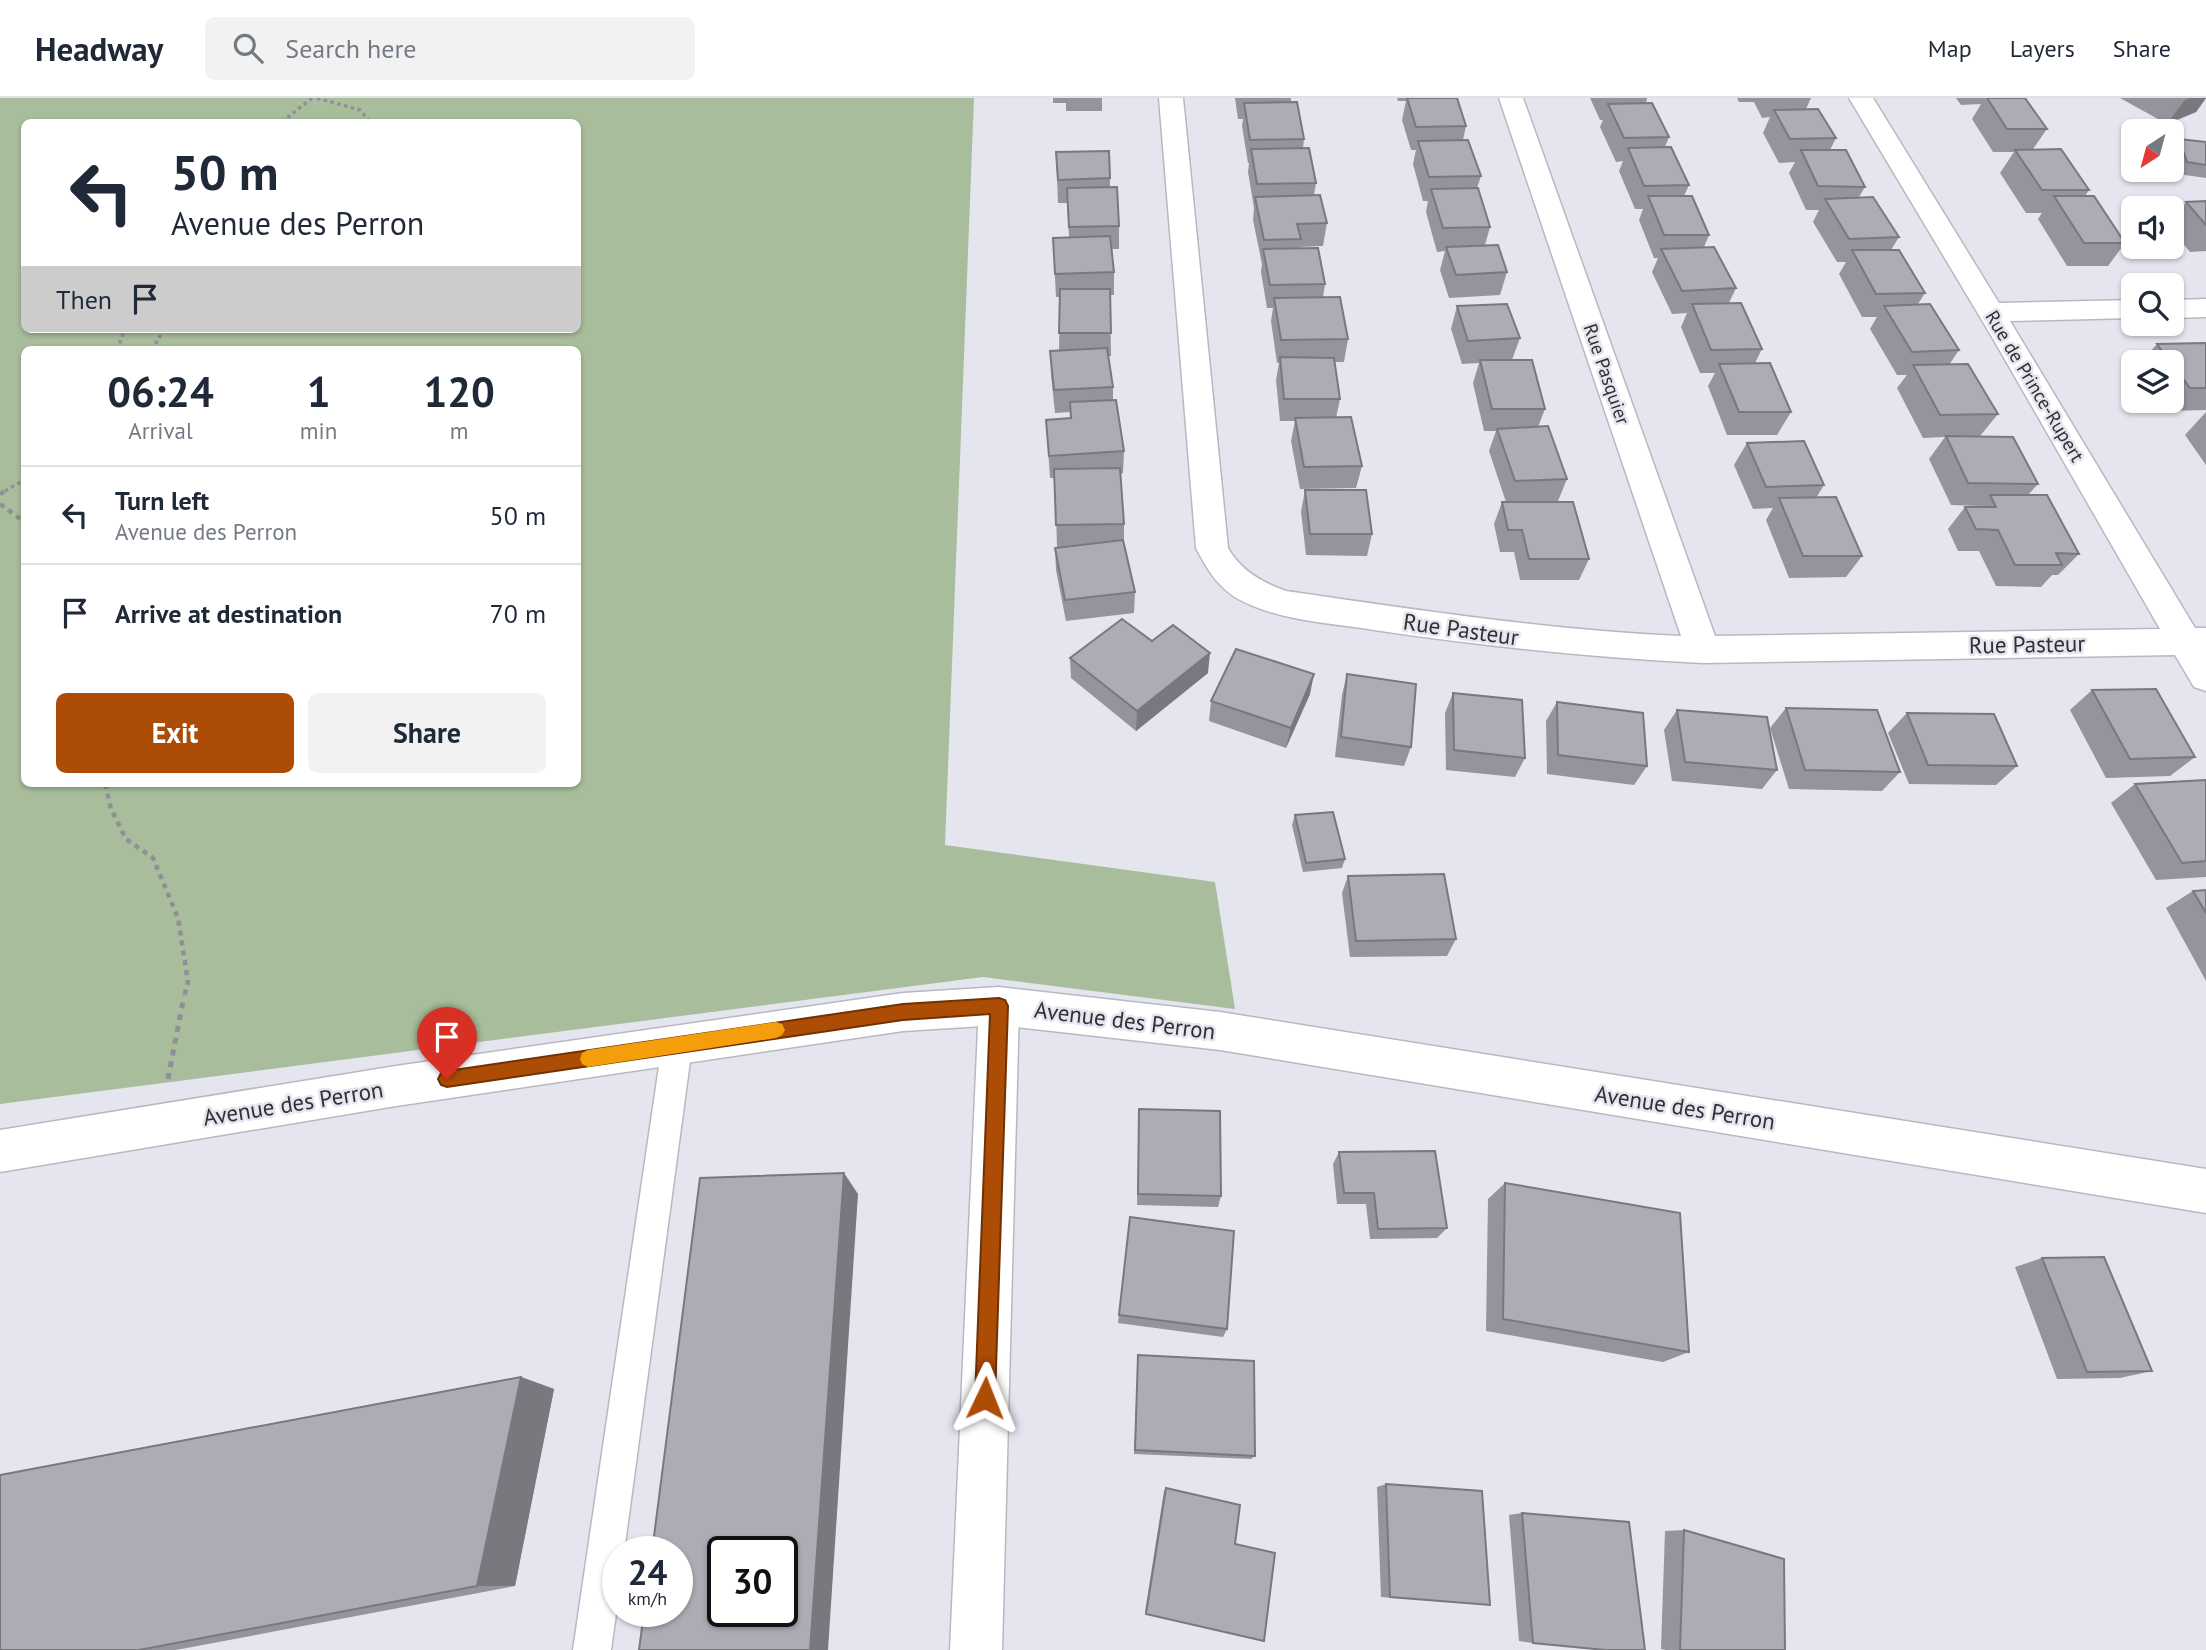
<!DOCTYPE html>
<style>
:root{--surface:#fff;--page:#f2f2f3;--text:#1f2937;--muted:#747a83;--line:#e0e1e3;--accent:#ad4c05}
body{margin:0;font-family:"PT Sans",sans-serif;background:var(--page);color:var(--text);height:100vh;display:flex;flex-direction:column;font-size:26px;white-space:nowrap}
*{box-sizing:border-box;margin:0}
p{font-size:23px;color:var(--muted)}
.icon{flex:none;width:38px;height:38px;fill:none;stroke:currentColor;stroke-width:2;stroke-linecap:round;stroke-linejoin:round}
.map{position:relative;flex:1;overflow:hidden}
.side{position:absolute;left:21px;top:248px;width:560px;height:441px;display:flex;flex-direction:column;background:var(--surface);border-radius:10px;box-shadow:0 2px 5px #0004}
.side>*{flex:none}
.hud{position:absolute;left:21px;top:21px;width:560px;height:214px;border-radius:10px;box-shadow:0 2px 5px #0004;background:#fff;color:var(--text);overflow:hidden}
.needle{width:46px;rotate:216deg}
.controls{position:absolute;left:2121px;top:21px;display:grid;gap:14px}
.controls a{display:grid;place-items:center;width:63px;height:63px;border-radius:10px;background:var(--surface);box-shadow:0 2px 5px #0004;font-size:35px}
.speed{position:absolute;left:602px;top:1438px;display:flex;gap:14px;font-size:35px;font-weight:700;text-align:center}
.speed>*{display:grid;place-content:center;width:91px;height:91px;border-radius:50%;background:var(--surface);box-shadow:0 2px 5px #0004;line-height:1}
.speed small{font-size:18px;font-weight:400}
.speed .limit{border:4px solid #111;border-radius:10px;background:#fff;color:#111}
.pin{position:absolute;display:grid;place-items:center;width:60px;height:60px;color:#fff;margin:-72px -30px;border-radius:50% 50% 50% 0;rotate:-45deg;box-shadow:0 0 7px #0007}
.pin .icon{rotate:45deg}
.me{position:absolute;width:77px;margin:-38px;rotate:2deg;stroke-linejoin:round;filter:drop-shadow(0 0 5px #0008)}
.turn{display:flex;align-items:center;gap:24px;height:147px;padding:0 35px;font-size:32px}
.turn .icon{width:91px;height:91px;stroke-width:2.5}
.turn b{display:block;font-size:49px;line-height:60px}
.then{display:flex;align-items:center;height:66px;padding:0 35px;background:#0003;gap:14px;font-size:26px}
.eta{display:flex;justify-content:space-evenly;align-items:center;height:119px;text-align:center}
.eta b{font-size:42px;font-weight:600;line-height:49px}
.cta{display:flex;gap:14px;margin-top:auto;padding:14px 35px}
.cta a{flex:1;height:80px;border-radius:10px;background:var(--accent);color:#fff;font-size:28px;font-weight:600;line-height:80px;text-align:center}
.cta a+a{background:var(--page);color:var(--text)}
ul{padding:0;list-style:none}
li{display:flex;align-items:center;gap:21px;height:98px;padding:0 35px;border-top:2px solid var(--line)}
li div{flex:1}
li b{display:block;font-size:26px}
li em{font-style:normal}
header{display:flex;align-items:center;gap:42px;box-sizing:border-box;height:98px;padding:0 35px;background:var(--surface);border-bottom:2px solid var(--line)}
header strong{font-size:33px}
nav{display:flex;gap:38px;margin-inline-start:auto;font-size:24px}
.search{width:490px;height:63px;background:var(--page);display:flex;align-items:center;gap:18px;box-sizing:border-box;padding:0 24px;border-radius:10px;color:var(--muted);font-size:26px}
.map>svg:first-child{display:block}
.green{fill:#a8bd9b;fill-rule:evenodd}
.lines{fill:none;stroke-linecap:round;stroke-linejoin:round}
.service-casing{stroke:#b8b8c1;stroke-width:3}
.minor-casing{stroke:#b8b8c1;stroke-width:3}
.tertiary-casing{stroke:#b8b8c1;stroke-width:3}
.path-far2{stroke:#8f8f96;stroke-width:3.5;stroke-dasharray:3.5 3.5;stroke-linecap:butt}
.path-far1{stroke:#8f8f96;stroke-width:4.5;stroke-dasharray:5 5;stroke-linecap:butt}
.path{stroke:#8f8f96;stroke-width:5;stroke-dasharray:6 6;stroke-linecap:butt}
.service{fill:#fff;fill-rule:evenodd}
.minor{fill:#fff;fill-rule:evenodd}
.tertiary{fill:#fff;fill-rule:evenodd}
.wall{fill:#94949c}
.shaded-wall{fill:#78787f}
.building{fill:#acacb5;stroke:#78787f;stroke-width:2;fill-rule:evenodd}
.route{fill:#ad4c05;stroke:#703103;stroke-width:2}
.slow{fill:#f59e0b}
.labels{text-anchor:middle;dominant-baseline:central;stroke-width:5;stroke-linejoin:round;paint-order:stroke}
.far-street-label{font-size:19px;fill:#303034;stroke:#e5e5ef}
.street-label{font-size:23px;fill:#303034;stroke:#e5e5ef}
</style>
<header>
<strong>Headway</strong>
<div class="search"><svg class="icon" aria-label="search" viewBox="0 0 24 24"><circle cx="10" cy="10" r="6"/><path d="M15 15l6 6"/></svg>Search here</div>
<nav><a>Map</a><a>Layers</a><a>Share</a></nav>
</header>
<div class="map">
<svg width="2206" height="1552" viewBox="0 0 2206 1552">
<rect width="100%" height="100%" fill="#e5e5ef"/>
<path class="green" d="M 0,0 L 974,0 L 945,747 L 1215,784 L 1235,911 L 983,879 L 0,1006 ZM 24,24 L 578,24 L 578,231 L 24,231 ZM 24,252 L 578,252 L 578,686 L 24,686 Z"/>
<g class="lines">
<defs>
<polygon id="service" points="677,934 688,938 692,948 624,1454 618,1454 618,1502 611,1552 573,1552 662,948 666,938"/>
<g id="minor">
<path d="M 1159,0 L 1183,0 L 1228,450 C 1241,473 1263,485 1286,493 C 1417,512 1549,532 1681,538 L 1499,0 L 1523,0 L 1715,538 L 2160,531 L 1992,239 L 1849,0 L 1873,0 L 1999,205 L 2133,202 L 2133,220 L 2010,223 L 2195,530 L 2206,530 L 2206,593 L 2194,589 L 2175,557 L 1703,565 C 1593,560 1484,548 1374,532 C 1330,525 1280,523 1240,502 C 1218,490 1207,471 1196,450 Z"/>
<polygon points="2206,201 2206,219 2172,220 2172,202"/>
<polygon points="999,889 1013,895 1019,908 1002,1552 950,1552 979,908 985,895"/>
</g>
<polygon id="tertiary" points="999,889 1220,914 2206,1071 2206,1115 1220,952 999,927 903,933 396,1008 0,1074 0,1032 396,968 903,895"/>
</defs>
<use href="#service" class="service-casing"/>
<use href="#minor" class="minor-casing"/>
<use href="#tertiary" class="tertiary-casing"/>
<g class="path-far2">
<polyline points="317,0 360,12 370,24"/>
<polyline points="282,24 312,0"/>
<polyline points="117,252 125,231"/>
<polyline points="152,252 164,231"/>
<polyline points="5,393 24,382"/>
</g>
<g class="path-far1">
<polyline points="0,396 8,391"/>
<polyline points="0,406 19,420 24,428"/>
<polyline points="105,686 111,711 126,741 153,760 178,820 188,884 184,899"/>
</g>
<polyline class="path" points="168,981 184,898"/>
<use href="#service" class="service"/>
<use href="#minor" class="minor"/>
<use href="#tertiary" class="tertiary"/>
</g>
<g class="wall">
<polygon points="1053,0 1102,0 1102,13 1066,13 1066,5 1053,5"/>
<polygon points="1235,0 1291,0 1291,4 1304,41 1303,50 1316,85 1314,97 1327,125 1323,148 1299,149 1299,150 1325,186 1323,199 1348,241 1344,264 1334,264 1340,301 1336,320 1362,368 1356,390 1300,391 1291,343 1295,323 1280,323 1276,282 1279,265 1277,265 1271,223 1273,210 1267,210 1261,174 1262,166 1253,122 1254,110 1248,74 1249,65 1248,65 1242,28 1243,21 1238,21"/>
<polygon points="1397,0 1457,0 1466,28 1463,42 1481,78 1477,90 1490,129 1485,147 1507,174 1500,197 1449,200 1440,172 1445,153 1437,154 1426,114 1428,103 1423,103 1413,66 1416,52 1411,52 1402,22 1406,3 1398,3"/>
<polygon points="1590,0 1647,0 1646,5 1669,39 1665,49 1689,87 1684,98 1709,137 1704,149 1736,190 1729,205 1762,251 1755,265 1791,314 1777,337 1727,337 1708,288 1715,275 1700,275 1681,229 1687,215 1672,216 1652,174 1658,160 1654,160 1639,122 1643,111 1635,111 1619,73 1623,63 1616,64 1600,29 1603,22 1600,22"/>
<polygon points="1737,0 1811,0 1806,11 1836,40 1830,52 1865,89 1859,99 1899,139 1891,152 1925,195 1918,206 1959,252 1949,267 1998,316 1980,338 2038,386 2028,397 2079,456 2058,477 2052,477 2041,489 1996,488 1979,453 1958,453 1948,431 1965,409 1980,409 1981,408 1951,407 1929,361 1945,339 1923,340 1897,290 1907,277 1897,277 1870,231 1877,219 1862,219 1839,176 1846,164 1837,164 1813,124 1819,112 1806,112 1789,75 1795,64 1779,65 1763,35 1770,19 1762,20 1754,4 1739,4"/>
<polygon points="1956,0 2025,0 2047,31 2033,51 2089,92 2085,98 2125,145 2108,168 2067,168 2038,121 2042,115 2026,115 2000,75 2014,54 1993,54 1972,21 1981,6 1961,7"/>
<polygon points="2120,0 2206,0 2196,14 2167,26"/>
<polygon points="2179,41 2206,44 2206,80 2178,76 2172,57 2172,51"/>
<polygon points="1056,54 1110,80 1110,89 1119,128 1119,151 1112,151 1114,174 1114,197 1110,197 1111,258 1108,258 1113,289 1113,302 1124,353 1123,375 1121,376 1124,426 1124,446 1135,494 1134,515 1066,523 1056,472 1055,450 1064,449 1057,449 1055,380 1050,380 1046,322 1070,321 1070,314 1055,315 1051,276 1050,253 1059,252 1060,199 1056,199 1053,140 1069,139 1067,105 1058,105"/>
<polygon points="2206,103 2206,153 2190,154 2172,132 2172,122 2186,104"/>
<polygon points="1457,208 1520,240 1512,262 1545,311 1538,329 1567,381 1558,403 1538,404 1589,461 1579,482 1520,482 1514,454 1500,454 1494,426 1502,404 1506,404 1489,353 1496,333 1484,333 1473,285 1479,265 1462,266 1451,231"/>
<polygon points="2206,245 2206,312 2169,313 2162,303 2172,303 2172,264 2141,264 2157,246"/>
<polygon points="2206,314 2206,367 2185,337"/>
<polygon points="1747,345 1824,387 1816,400 1862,458 1846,479 1789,480 1766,422 1773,410 1753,411 1734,367"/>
<polygon points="1305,392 1372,436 1367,458 1306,457 1301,414"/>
<polygon points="1152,543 1208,575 1136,633 1071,580 1070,560"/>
<polygon points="1347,576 1411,649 1404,668 1335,659 1342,597"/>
<polygon points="2092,592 2195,659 2170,678 2106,680 2070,612"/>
<polygon points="1453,595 1525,660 1515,679 1446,672 1445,615"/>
<polygon points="1310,596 1286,650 1209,623 1211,603"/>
<polygon points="1557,604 1647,668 1634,687 1547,676 1546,623"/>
<polygon points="1786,610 1900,674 1882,693 1789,691 1770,630"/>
<polygon points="1677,612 1777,672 1762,691 1672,683 1664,632"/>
<polygon points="1907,615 2017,668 1996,687 1909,686 1888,635"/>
<polygon points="2206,682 2206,779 2156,782 2111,705 2135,686"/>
<polygon points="1295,717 1345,761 1342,770 1303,774 1292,727"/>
<polygon points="1348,778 1456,841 1447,858 1350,859 1342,795"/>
<polygon points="2206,792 2206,883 2166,810 2193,793"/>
<polygon points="1139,1011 1221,1098 1218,1109 1137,1107"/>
<polygon points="1339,1054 1447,1130 1437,1140 1370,1141 1366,1106 1337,1106 1333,1066"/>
<polygon points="1505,1085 1689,1254 1663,1264 1486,1233 1488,1101"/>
<polygon points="2042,1160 2152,1273 2120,1280 2057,1281 2015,1169"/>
<polygon points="1119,1217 1227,1231 1223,1239 1118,1225"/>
<polygon points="1138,1257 1255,1358 1251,1361 1134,1356"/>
<polygon points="521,1279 554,1291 515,1488 176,1552 0,1552"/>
<polygon points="1386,1386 1490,1507 1381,1499 1377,1389"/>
<polygon points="1166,1390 1146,1516 1145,1514 1164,1393"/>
<polygon points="1522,1415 1533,1545 1519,1543 1509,1417"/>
<polygon points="1684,1432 1785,1552 1666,1552 1661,1551 1665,1433"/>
</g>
<g class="shaded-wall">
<polygon points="2190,0 2206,0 2196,14 2167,26 2184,3"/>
<polygon points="1210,555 1208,575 1136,633 1137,613"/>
<polygon points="1314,576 1310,596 1286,650 1291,630"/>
<polygon points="844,1075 858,1096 828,1552 810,1552"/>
<polygon points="521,1279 554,1291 515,1488 477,1488"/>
</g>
<g class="building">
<polygon points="1407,0 1457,0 1466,28 1416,29"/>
<polygon points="1987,0 2025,0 2047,31 2007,31"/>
<polygon points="1297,4 1304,41 1250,42 1244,5"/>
<polygon points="1652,5 1669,39 1624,40 1608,6"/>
<polygon points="1818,11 1836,40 1790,41 1774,12"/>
<polygon points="2179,41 2206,44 2206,67 2187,64"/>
<polygon points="1468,42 1481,78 1429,79 1418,43"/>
<polygon points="1671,49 1689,87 1644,88 1628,50"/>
<polygon points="1309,50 1316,85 1257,86 1251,51"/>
<polygon points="2061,51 2089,92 2042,92 2015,52"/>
<polygon points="1801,52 1846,52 1865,89 1818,88"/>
<polygon points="1109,53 1110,80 1058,82 1056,54"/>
<polygon points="1117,89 1119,128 1069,129 1067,90"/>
<polygon points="1478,90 1490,129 1443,130 1431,91"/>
<polygon points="1320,97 1327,125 1297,126 1301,141 1264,142 1255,99"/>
<polygon points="1648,98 1692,98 1709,137 1664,137"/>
<polygon points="2054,98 2094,98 2125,145 2084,145"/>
<polygon points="1873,99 1899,139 1849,141 1825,101"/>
<polygon points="2206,103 2206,127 2186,104"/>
<polygon points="1110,138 1114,174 1055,176 1053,140"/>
<polygon points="1498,147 1507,174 1456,177 1446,149"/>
<polygon points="1714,149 1736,190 1682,193 1661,151"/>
<polygon points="1318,150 1325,186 1270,187 1263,151"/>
<polygon points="1852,152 1899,152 1925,195 1876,196"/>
<polygon points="1060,191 1110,191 1111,235 1059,235"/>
<polygon points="1340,199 1348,241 1281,242 1274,200"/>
<polygon points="1741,205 1762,251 1711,252 1692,206"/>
<polygon points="1507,206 1520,240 1468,243 1457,208"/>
<polygon points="1930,206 1959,252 1912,254 1884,208"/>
<polygon points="2206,245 2206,290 2190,290 2172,266 2172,264 2170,264 2157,246"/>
<polygon points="1107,250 1113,289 1054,292 1050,253"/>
<polygon points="1280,259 1334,260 1340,301 1284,301"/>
<polygon points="1480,262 1532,262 1545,311 1492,311"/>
<polygon points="1770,265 1791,314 1739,314 1719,266"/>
<polygon points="1968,266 1998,316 1940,317 1913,267"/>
<polygon points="1116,302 1124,353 1049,358 1046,322 1071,320 1070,304"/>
<polygon points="1351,319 1362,368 1304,369 1295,320"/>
<polygon points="1548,328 1567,381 1515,383 1497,331"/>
<polygon points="1946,338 2013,339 2038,386 1968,385"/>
<polygon points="1804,343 1824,387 1766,389 1747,345"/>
<polygon points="1120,370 1124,426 1056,427 1054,371"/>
<polygon points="1305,392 1366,392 1372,436 1310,436"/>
<polygon points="1990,397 2047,397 2079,456 2056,455 2062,467 2015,467 1998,432 1976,431 1965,409 1996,409"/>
<polygon points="1836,399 1862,458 1803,458 1779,400"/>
<polygon points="1502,404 1573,404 1589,461 1529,461 1522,432 1508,432"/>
<polygon points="1123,442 1135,494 1065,502 1055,450"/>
<polygon points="1122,521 1152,543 1173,527 1210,555 1137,613 1070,560"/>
<polygon points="1236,551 1314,576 1291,630 1211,603"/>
<polygon points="1347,576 1416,586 1411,649 1341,639"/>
<polygon points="2156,591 2195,659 2130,661 2092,592"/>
<polygon points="1453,595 1522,602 1525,660 1454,652"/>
<polygon points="1557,604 1643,615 1647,668 1558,657"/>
<polygon points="1786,610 1877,612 1900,674 1805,672"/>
<polygon points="1677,612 1767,619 1777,672 1685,664"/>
<polygon points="1907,615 1994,616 2017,668 1928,667"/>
<polygon points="2206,682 2206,763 2182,765 2135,686"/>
<polygon points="1333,714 1345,761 1306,765 1295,717"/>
<polygon points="1444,776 1456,841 1356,843 1348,778"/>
<polygon points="2206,792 2206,815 2193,793"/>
<polygon points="1139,1011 1220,1013 1221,1098 1138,1096"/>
<polygon points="1435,1053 1447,1130 1378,1131 1374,1095 1344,1095 1339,1054"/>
<path d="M 844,1075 L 810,1552 L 639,1552 L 644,1514 L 677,1514 L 677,1454 L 652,1454 L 700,1080 ZM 723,1454 L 782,1454 L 782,1514 L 723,1514 Z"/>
<polygon points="1505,1085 1680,1115 1689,1254 1503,1221"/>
<polygon points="1130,1119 1234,1133 1227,1231 1119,1217"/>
<polygon points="2104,1159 2152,1273 2087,1274 2042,1160"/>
<polygon points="1138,1257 1254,1263 1255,1358 1135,1352"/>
<polygon points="521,1279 477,1488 139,1552 0,1552 0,1377"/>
<polygon points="1386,1386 1482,1393 1490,1507 1390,1499"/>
<polygon points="1166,1390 1240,1407 1235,1446 1275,1455 1264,1543 1146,1516"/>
<polygon points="1522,1415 1629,1424 1645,1552 1605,1552 1533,1545"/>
<polygon points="1684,1432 1784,1461 1785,1552 1680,1552"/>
</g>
<polygon class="route" points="999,900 1005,902 1008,908 995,1300 992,1307 985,1310 978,1307 975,1300 990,916 903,922 447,989 441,987 438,981 441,975 447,973 903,906"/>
<polygon class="slow" points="776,924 782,926 785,932 782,937 776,940 588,969 582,966 580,961 582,955 588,952"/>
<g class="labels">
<g class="far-street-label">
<text transform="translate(1607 276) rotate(71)">Rue Pasquier</text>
<text transform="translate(2035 288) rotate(59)">Rue de Prince-Rupert</text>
</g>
<g class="street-label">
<text transform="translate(1461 531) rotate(8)">Rue Pasteur</text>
<text transform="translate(2027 546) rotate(-1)">Rue Pasteur</text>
<text transform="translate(1125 922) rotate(7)">Avenue des Perron</text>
<text transform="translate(293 1005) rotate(-9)">Avenue des Perron</text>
<text transform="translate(1685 1009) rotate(9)">Avenue des Perron</text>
</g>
</g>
</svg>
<div class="controls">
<a><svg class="needle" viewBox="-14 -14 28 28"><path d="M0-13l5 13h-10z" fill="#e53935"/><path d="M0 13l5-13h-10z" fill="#747a83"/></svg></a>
<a><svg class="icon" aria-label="sound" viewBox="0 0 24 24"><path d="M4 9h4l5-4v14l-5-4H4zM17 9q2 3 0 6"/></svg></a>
<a><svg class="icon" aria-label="search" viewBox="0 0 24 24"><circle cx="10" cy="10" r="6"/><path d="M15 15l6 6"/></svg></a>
<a><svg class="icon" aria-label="layers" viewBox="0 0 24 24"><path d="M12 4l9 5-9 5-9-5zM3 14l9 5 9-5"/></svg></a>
</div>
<div class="speed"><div>24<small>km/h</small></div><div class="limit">30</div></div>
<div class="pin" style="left:447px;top:981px;background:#d93025"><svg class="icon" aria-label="arrive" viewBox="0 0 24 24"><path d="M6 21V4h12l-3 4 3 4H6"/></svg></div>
<svg class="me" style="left:985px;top:1300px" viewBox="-20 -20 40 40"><path d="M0-17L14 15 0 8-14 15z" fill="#ad4c05" stroke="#fff" stroke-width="4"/></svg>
<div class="hud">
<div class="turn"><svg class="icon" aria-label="left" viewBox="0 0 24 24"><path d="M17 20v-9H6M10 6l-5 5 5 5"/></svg><div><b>50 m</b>Avenue des Perron</div></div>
<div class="then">Then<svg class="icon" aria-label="arrive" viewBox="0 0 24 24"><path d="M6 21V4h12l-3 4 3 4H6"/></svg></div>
</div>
<section class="side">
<div class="eta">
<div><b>06:24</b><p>Arrival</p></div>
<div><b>1</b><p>min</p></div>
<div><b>120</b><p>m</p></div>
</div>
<ul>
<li><svg class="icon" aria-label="left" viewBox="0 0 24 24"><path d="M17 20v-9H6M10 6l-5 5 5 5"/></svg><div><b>Turn left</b><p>Avenue des Perron</p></div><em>50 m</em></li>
<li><svg class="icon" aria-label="arrive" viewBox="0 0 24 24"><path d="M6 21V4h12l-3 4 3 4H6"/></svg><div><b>Arrive at destination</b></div><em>70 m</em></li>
</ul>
<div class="cta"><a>Exit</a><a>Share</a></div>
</section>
</div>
